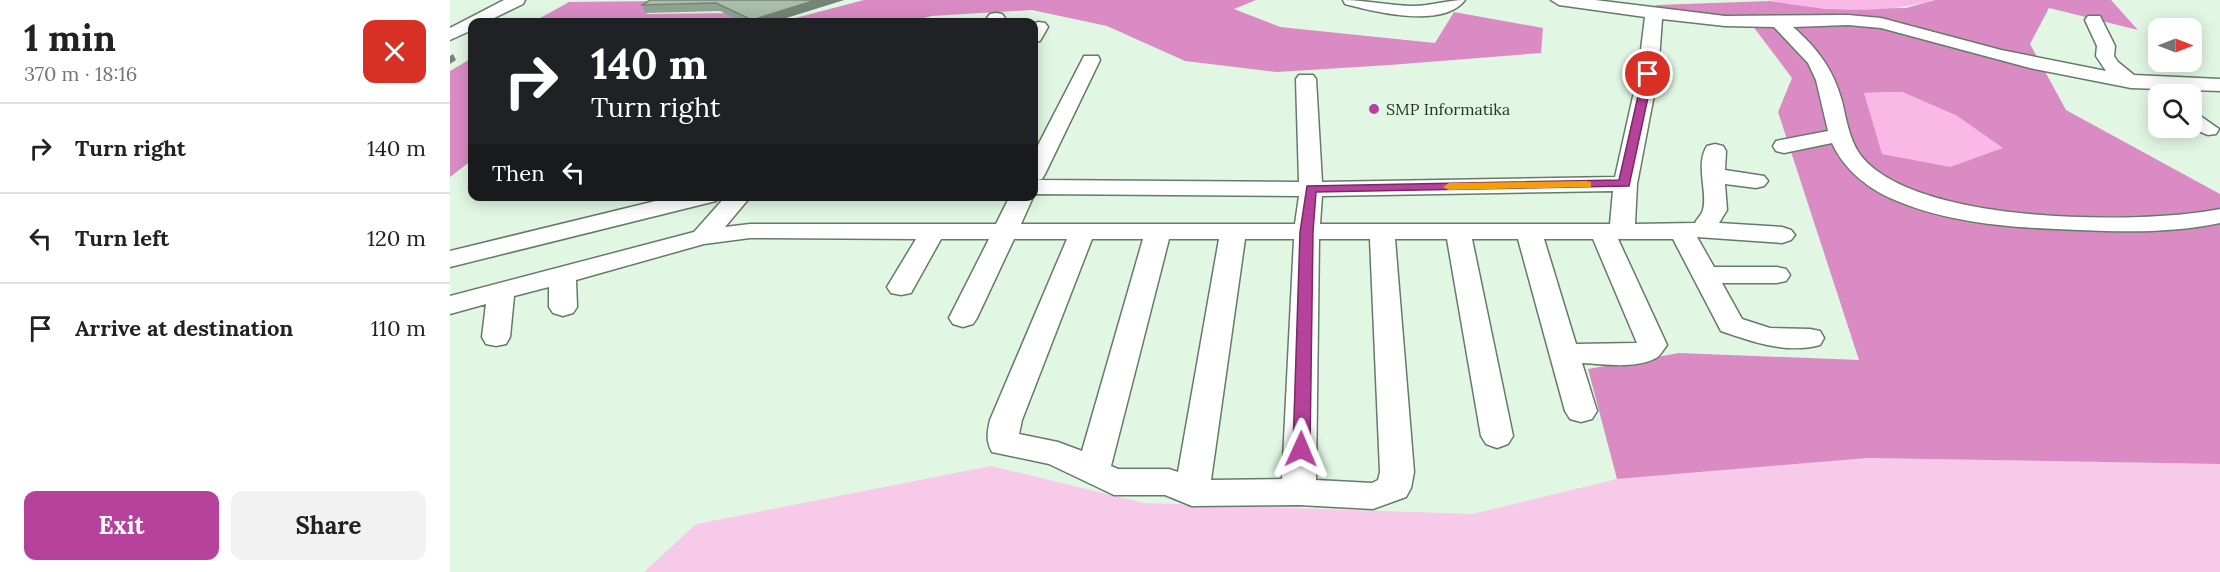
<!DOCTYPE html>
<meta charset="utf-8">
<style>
:root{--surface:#fff;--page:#f2f2f2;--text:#222;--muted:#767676;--line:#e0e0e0;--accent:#b6429c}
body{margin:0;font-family:Lora,serif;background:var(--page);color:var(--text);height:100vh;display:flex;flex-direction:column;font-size:22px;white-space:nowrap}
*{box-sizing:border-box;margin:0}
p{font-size:20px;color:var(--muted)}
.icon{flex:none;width:33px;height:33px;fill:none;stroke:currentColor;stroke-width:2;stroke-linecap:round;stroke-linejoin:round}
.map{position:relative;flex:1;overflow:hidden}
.details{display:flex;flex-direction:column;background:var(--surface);width:450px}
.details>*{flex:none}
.hud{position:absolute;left:18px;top:18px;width:570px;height:183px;border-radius:12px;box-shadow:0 3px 15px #0003;background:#202124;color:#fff;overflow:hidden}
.needle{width:39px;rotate:90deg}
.tools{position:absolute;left:1698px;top:18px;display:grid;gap:12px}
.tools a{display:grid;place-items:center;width:54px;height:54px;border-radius:12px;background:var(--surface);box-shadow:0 3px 15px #0003;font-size:30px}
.pin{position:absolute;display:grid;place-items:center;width:51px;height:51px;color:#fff;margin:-26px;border:3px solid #fff;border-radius:50%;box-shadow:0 2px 6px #0007}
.me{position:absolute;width:66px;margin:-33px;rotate:1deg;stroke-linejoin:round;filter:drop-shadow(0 0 4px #0008)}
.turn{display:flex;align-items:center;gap:21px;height:126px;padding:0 24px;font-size:27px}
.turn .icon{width:78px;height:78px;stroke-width:2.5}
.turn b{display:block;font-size:42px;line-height:51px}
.then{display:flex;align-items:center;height:57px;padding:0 24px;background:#0003;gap:12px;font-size:22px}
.round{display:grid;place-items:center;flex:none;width:63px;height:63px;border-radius:12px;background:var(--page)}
.summary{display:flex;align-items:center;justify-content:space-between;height:102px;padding:0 24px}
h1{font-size:36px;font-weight:700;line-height:45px}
.cta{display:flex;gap:12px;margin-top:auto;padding:12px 24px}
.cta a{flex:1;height:69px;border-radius:12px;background:var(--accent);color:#fff;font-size:24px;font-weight:700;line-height:69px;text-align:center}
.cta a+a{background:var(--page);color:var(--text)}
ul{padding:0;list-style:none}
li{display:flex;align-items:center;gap:18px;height:90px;padding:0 24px;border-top:2px solid var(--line)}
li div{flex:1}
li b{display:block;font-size:22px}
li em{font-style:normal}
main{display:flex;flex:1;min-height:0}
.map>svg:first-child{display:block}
.green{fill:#f6cae8}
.forest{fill:#da8bc4;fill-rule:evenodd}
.water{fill:#fab8e6}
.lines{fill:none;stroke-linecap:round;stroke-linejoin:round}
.minor-casing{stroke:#667a68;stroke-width:3}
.minor{fill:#fff;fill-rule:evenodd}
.wall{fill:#90a392}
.shaded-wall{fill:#768477}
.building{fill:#a8bdaa;stroke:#768477;stroke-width:1.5}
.route{fill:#b6429c;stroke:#762b65;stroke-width:1.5}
.slow{fill:#f59e0b}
.poi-dot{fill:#b6429c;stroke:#e1f7e3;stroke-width:2}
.labels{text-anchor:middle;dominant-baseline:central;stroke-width:4.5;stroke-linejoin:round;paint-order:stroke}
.far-poi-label{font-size:16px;fill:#29322a;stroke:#e1f7e3;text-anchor:start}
</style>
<main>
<section class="details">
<div class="summary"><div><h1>1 min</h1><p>370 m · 18:16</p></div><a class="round" style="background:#d93025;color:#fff"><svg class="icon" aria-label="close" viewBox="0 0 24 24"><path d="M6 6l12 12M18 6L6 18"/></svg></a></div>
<ul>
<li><svg class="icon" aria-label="right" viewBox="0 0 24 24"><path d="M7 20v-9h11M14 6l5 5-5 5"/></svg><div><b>Turn right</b></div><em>140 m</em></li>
<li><svg class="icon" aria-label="left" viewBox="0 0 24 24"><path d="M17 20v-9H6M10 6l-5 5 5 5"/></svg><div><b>Turn left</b></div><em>120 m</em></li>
<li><svg class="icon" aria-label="arrive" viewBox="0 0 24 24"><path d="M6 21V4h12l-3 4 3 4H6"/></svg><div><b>Arrive at destination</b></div><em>110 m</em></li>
</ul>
<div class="cta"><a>Exit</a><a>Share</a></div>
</section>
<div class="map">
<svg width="1770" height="572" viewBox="0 0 1770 572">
<rect width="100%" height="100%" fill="#e1f7e3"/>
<polygon class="green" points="1418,458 1770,464 1770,572 194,572 246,524 541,466 694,503 1022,514 1167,479"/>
<g class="forest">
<polygon points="414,0 806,0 784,9 830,27 985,43 1004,12 1093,28 1091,53 940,65 827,72 735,61 657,26 582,10 481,16 461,22 330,22"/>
<path d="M 1485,0 L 1661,0 L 1688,30 L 1599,8 L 1580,44 L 1616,110 L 1770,194 L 1770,464 L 1418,458 L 1167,479 L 1138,369 L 1229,353 L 1409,360 L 1328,112 L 1342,78 L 1302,25 L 1190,12 L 1207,5 L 1320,1 L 1377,9 L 1456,8 ZM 1452,92 L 1507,116 L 1552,148 L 1414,93 Z"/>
<polygon points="213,1 196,14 287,13 302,22 83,22 119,2"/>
<polygon points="22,58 22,160 0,177 0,71"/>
</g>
<g class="water">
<path d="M 1318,0 L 1484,0 C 1430,15 1372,11 1318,0 Z"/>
<polygon points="1452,92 1507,116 1553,148 1500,167 1432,154 1414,93"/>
</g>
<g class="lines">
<defs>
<g id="minor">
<polygon points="54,0 75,0 73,4 36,22 22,22 22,30 0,40 0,28"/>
<path d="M 893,0 C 917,0 940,6 964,6 C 982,6 996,0 1015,0 C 993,29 925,12 895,4 Z"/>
<path d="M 1101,0 L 1145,0 L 1275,16 L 1398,15 L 1431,18 L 1551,50 L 1656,71 L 1646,56 L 1647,46 L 1635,20 L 1638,16 L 1650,16 L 1665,46 L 1664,56 L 1668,62 L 1684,75 L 1770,79 L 1770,91 L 1681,88 L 1580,68 L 1431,28 L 1398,25 L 1343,27 C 1368,49 1383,69 1392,101 C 1396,118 1399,138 1409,153 C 1460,225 1690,225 1770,209 L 1770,223 C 1722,233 1677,232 1629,230 C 1566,228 1498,224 1440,198 C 1416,187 1393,168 1382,143 L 1334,153 L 1326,151 L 1323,146 L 1326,141 L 1378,131 L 1366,80 L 1358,63 L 1324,27 L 1275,26 L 1212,19 L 1208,74 L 1187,184 L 1185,224 L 1245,223 C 1247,219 1252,214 1253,210 C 1258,192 1245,165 1257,146 L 1265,144 L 1273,146 L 1276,151 L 1275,170 L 1314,176 L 1318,181 L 1314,186 L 1306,188 L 1275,184 L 1277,210 L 1269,223 L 1332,227 L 1341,230 L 1345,235 L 1341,240 L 1332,243 L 1247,237 L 1264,267 L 1327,267 L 1336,269 L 1340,275 L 1336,281 L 1327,283 L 1272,283 L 1292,319 L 1320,328 L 1360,329 L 1370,331 L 1374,338 L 1370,345 C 1336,354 1303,342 1271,331 L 1223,239 L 1168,239 L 1217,345 C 1213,350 1210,357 1204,359 C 1183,369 1154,364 1132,363 L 1147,411 L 1142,419 L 1131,422 L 1120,419 L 1115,411 L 1068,239 L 1022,239 L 1063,436 L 1058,444 L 1047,448 L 1036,444 L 1031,436 L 997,239 L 945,239 L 964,472 L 961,488 L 956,497 L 923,509 L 849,505 L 742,506 L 715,495 L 664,495 L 599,464 L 542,452 C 536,441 537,433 540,420 L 617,239 L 564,239 L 527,318 L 523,324 L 513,327 L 503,324 L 499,318 L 539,239 L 491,239 L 461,293 L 451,295 L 441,293 L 437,287 L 466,239 L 300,238 L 254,244 L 126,280 L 127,307 L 123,313 L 113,316 L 103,313 L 99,307 L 99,287 L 64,296 L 60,337 L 56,344 L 46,346 L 36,344 L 32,337 L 36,304 L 0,314 L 0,296 L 244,232 L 276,196 L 301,196 L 275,227 L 300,224 L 546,224 L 560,196 L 584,195 L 571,224 L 845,224 L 849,196 L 584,194 L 584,153 L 632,60 L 634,56 L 648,56 L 650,60 L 595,174 L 592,179 L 587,180 L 849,182 L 846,79 L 849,75 L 863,75 L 866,79 L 872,182 L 1165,177 L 1188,74 L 1195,17 L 1109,5 ZM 1163,191 L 1160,224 L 870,224 L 872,196 ZM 642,239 L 693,239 L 632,451 L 608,442 L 569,434 L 572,420 ZM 719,239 L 769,239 L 728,472 L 719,469 L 668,469 L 661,466 ZM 795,239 L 844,239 L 832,479 L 761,480 ZM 869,239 L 920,239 L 930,472 L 928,480 L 922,483 L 866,480 ZM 1094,239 L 1143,239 L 1187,343 L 1126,344 Z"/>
<polygon points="546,13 552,14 555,18 551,22 534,22 540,14"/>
<polygon points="589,22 595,23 598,27 590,41 584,42 584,23"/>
<polygon points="1742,113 1749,115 1769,129 1766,134 1758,135 1741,128"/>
<polygon points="226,196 270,196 266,201 0,267 0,251"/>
</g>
</defs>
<use href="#minor" class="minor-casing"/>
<use href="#minor" class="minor"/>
</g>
<polygon class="wall" points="394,0 323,22 293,22 270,11 195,13 192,5"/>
<g class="shaded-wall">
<polygon points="366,0 394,0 323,22 303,22 302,20"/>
<polygon points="3,54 6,60 0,64 0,56"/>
</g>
<polygon class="building" points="200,0 366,0 302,20 266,3 192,5"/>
<polygon class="route" points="1198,71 1203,74 1179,186 866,192 863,232 860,449 857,453 846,453 843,449 850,232 857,186 1169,180 1193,74"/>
<polygon class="slow" points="1136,181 1141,182 1141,187 999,190 993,187 999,183"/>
<circle class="poi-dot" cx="924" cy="109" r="6"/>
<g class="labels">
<g class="far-poi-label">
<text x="936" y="109">SMP Informatika</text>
</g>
</g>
</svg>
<div class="tools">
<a><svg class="needle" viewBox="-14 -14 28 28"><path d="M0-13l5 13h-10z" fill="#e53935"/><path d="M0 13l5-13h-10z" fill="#767676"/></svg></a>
<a><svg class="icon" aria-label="search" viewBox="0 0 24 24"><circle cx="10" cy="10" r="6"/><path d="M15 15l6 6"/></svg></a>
</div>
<div class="pin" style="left:1198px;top:74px;background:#d93025"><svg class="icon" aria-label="arrive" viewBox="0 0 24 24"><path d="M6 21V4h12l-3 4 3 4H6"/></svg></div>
<svg class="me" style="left:851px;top:449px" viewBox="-20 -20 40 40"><path d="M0-17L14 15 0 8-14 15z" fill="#b6429c" stroke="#fff" stroke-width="4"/></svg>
<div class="hud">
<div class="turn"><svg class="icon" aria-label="right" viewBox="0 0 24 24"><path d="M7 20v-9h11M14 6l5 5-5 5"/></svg><div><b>140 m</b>Turn right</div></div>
<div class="then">Then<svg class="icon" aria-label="left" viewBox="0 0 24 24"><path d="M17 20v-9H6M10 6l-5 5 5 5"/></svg></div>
</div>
</div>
</main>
